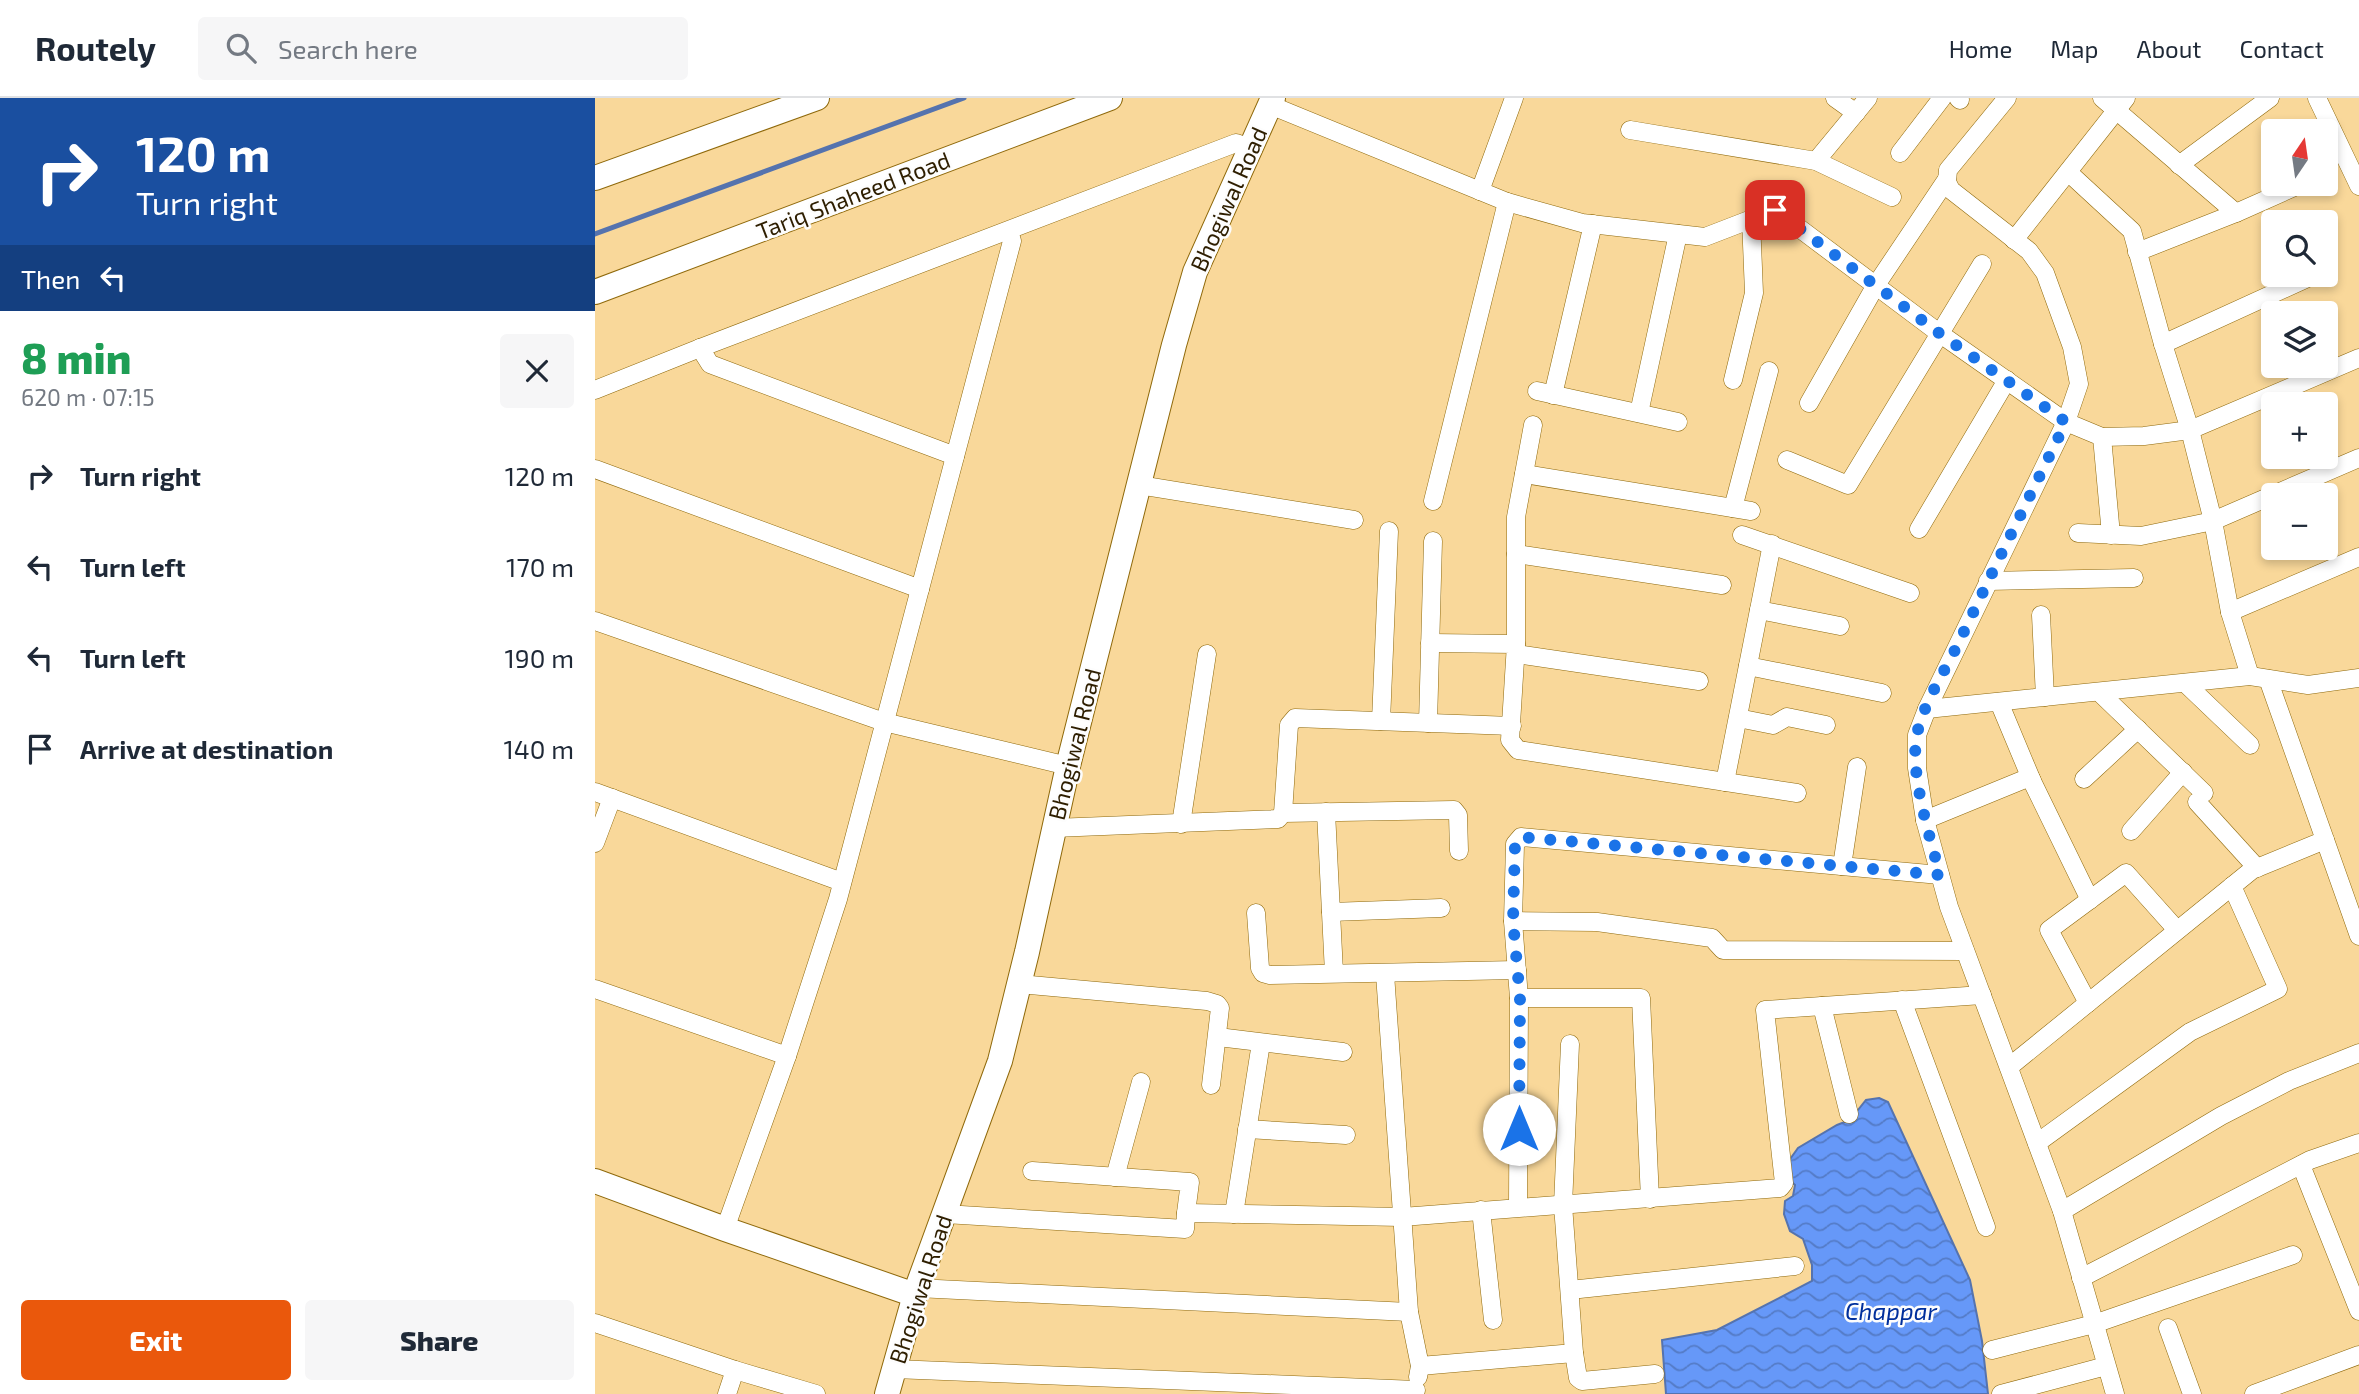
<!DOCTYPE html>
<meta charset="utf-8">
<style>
:root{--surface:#fff;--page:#f6f6f7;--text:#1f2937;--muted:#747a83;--line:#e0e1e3;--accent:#ea580c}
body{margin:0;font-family:"Exo 2",sans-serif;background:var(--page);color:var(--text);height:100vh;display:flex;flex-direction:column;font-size:26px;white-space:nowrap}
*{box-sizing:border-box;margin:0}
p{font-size:23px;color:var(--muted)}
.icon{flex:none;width:38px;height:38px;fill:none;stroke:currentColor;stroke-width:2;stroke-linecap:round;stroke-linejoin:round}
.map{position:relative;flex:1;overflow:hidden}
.details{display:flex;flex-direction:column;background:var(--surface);width:595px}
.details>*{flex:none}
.hud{background:#1a4fa0;color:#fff;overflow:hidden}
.needle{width:46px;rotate:13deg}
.buttons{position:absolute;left:1666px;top:21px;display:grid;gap:14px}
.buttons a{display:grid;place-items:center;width:77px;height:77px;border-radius:7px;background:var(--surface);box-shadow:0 4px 10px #0003;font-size:35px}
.pin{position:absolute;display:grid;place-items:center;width:60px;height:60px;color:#fff;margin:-30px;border-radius:14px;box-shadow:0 4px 10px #0006}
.me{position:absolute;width:77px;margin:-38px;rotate:0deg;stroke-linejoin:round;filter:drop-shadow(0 0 5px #0008)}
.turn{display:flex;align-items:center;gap:24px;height:147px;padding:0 21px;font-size:32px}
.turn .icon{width:91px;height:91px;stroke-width:2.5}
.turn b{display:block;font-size:49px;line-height:60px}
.then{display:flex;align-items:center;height:66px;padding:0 21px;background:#0003;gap:14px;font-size:26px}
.round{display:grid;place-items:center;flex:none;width:74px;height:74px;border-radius:7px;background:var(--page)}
.summary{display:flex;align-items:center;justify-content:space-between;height:119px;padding:0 21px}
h1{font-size:42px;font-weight:800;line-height:52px;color:#1e9e55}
.primary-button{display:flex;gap:14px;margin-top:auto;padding:14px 21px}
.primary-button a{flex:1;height:80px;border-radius:7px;background:var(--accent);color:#fff;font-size:28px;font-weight:800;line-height:80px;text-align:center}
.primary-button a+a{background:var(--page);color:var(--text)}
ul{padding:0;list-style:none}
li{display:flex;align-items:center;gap:21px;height:91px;padding:0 21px}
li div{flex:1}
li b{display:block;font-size:26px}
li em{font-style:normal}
header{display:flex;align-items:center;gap:42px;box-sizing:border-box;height:98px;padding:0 35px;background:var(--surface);border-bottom:2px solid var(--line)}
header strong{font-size:33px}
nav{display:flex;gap:38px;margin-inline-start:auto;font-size:24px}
.search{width:490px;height:63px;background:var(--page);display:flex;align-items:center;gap:18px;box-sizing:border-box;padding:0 24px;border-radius:7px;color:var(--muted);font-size:26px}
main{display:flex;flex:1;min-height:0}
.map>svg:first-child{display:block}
.water{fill:url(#water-waves);stroke:#5573ae;stroke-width:2}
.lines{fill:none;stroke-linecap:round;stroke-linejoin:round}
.stream{stroke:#5573ae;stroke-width:5}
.street-casing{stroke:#8f690b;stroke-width:19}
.secondary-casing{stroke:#8f690b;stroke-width:26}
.street{stroke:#fff;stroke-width:18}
.secondary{stroke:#fff;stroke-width:24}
.route{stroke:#1a73e8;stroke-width:12;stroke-dasharray:0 21.6}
.labels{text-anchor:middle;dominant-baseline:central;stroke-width:5;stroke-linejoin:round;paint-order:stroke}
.street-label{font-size:23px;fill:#2e1e00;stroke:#fdfdfd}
.water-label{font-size:24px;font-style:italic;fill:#002f9c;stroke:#fdfdfd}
</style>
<header>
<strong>Routely</strong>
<div class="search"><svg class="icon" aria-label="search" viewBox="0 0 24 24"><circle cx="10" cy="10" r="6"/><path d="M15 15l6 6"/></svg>Search here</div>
<nav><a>Home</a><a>Map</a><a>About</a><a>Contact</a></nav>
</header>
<main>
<section class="details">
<div class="hud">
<div class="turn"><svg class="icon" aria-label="right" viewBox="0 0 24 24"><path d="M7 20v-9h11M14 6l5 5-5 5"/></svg><div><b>120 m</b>Turn right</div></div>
<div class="then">Then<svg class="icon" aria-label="left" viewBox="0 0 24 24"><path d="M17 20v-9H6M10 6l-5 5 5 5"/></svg></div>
</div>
<div class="summary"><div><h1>8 min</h1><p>620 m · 07:15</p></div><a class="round"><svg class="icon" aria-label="close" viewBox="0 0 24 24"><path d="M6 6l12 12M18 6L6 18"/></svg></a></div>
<ul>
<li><svg class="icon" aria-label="right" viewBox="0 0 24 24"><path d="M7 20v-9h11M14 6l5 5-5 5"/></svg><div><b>Turn right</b></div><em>120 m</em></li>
<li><svg class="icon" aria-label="left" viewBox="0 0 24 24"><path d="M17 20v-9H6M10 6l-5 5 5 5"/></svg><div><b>Turn left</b></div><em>170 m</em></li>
<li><svg class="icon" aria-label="left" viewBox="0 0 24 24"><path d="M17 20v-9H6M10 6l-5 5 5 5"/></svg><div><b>Turn left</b></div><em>190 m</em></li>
<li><svg class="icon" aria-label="arrive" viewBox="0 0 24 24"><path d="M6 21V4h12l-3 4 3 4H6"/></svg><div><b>Arrive at destination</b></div><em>140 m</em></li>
</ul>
<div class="primary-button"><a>Exit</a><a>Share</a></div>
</section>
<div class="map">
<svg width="1764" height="1296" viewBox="0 0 1764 1296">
<defs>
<pattern id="water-waves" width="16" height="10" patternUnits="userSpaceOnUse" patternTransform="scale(1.75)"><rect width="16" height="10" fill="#6698f8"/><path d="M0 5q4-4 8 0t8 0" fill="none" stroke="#547bc6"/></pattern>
</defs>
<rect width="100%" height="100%" fill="#f9d89a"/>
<polygon class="water" points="1284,1000 1293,1004 1375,1182 1387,1243 1393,1296 1071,1296 1067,1242 1122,1232 1217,1183 1217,1167 1208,1141 1195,1133 1189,1116 1190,1103 1198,1098 1200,1087 1195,1083 1193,1064 1203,1050 1242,1027 1255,1022 1271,1002"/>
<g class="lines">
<polyline class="stream" points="0,136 369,0"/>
<defs>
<g id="street">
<polyline points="1240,0 1261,15"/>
<polyline points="1363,0 1365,2"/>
<polyline points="1412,0 1353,72 1352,84 1356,92 1434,153 1450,175 1477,249 1484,286 1471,324 1332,611 1322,637 1322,670 1330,722 1354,809 1467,1113 1520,1296"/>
<polyline points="1507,0 1641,115"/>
<polyline points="1722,0 1764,88"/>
<polyline points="675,7 912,104 987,125 1110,139 1180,112 1344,235 1471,324 1507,339 1549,338 1595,332 1764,260"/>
<polyline points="1035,32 1221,63 1297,99"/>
<polyline points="1305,55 1347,0"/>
<polyline points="1221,63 1273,0"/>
<polyline points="1584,67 1675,0"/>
<polyline points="1473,74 1537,133 1568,246 1595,332 1618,423 1635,514 1655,578"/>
<polyline points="885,93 919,0"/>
<polyline points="1419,142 1531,0"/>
<polyline points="1542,154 1641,115 1706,86"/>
<polyline points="1568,246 1719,177"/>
<polyline points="105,250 115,266 360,358"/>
<polyline points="1138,282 1159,195 1156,121"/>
<polyline points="0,292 105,250 641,45 655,50"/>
<polyline points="942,293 1083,324"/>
<polyline points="958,297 998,126"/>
<polyline points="1214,305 1281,187 1352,81"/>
<polyline points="1044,315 1083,136"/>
<polyline points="1507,339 1516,437"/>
<polyline points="1192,362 1253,387 1387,166"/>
<polyline points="0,371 325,491"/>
<polyline points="929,376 1156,413"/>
<polyline points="544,387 759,422"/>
<polyline points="1678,397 1764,360"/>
<polyline points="838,403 912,104"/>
<polyline points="1138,410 1174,273"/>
<polyline points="1324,431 1412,282"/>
<polyline points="1483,435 1546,438 1618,423 1678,397"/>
<polyline points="1147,437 1315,495"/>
<polyline points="921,456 1127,487"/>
<polyline points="1393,483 1539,480"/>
<polyline points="1164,512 1245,528"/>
<polyline points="1635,514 1764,459"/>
<polyline points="1446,517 1450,599"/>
<polyline points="0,523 289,624 473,668"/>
<polyline points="835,545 921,546 915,642 923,652 1202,695"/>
<polyline points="921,546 921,419 938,327"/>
<polyline points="922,556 1104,583"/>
<polyline points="1153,568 1287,595"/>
<polyline points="1673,581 1764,838"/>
<polyline points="1590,585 1655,647"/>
<polyline points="1504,594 1609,695"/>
<polyline points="1404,604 1437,683"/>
<polyline points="1332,611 1655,578 1713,587 1764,580"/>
<polyline points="1143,620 1178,627 1192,619 1231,627"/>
<polyline points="786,623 794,433"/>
<polyline points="833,625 838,443"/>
<polyline points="1489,681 1543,631"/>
<polyline points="1130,684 1177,446"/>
<polyline points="0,694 247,784"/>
<polyline points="1602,704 1662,770"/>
<polyline points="731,714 739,875"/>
<polyline points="688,715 859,712 863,717 864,753"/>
<polyline points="1330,722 1435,679 1495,802"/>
<polyline points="586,726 612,556"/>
<polyline points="459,730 683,721 688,715 694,627 700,620 917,628"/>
<polyline points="1536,733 1588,674"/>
<polyline points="0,745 17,700"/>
<polyline points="1247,768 1262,669"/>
<polyline points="736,814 846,810"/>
<polyline points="661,815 665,870 668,875 675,877 922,872"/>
<polyline points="918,823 1002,824 1117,840 1128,852 1370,853"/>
<polyline points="790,876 814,1214 825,1268 823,1279"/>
<polyline points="424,886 612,903 622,906 625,910 616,987"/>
<polyline points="0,891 192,958"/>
<polyline points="924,900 1046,900 1055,1101"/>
<polyline points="1307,902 1391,1129"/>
<polyline points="1493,905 1454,832 1531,775 1582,832"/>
<polyline points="1227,908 1254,1016"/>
<polyline points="623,939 748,954"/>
<polyline points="1414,969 1657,772 1730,742"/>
<polyline points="652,1031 751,1037"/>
<polyline points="1442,1045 1595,934 1683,891 1637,788"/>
<polyline points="1706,1067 1764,1213"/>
<polyline points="437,1073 595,1084 591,1115"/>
<polyline points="520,1079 546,984"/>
<polyline points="923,1109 924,900 918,823 920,746 926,739 1345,777"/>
<polyline points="886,1112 898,1222"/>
<polyline points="1467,1113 1626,1018 1694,983 1764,955"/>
<polyline points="350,1116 590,1131 591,1115 807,1119 1185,1090 1189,1085 1170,912 1387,897"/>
<polyline points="639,1116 666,945"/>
<polyline points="130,1131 192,958 243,801 417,143 414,133"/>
<polyline points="1486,1180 1715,1062 1764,1045"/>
<polyline points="322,1190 814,1214"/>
<polyline points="975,1192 1200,1168"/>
<polyline points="0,1225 140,1272 221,1296"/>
<polyline points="1573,1230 1597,1296"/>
<polyline points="1397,1252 1499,1226 1698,1157"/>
<polyline points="979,1255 983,1280 987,1283 1060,1276"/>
<polyline points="825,1268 979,1255 968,1107 975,946"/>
<polyline points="299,1271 821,1292"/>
<polyline points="132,1296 140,1272"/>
<polyline points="1406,1296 1511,1268"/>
<polyline points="1659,1296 1764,1257"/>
</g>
<g id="secondary">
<polyline points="0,80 222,0"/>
<polyline points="0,194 515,0"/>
<polyline points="0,1083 130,1131 320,1197"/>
<polyline points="292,1296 322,1190 405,963 432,854 473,668 579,247 600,174 678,0"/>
</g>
</defs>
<use href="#street" class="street-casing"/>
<use href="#secondary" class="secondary-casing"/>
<use href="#street" class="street"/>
<use href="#secondary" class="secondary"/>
</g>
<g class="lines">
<path class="route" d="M 924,1031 L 925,900 L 918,823 L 920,746 L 926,739 L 1345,777 C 1335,739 1314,674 1322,636 C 1329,604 1350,573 1364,544 C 1399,470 1435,398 1471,324 L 1344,235 L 1180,112"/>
</g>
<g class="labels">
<g class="street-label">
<text transform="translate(258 97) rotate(-21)">Tariq Shaheed Road</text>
<text transform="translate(633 101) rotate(-66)">Bhogiwal Road</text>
<text transform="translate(479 646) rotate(-76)">Bhogiwal Road</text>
<text transform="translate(325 1191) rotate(-72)">Bhogiwal Road</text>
</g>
<g class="water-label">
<text x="1296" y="1212">Chappar</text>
</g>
</g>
</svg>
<div class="buttons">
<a><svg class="needle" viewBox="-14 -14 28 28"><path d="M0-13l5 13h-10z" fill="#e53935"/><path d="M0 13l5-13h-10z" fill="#747a83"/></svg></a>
<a><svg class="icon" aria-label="search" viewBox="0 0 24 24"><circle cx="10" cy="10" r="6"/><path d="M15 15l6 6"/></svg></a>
<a><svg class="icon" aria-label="layers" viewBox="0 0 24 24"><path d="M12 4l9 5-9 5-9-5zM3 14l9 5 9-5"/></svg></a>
<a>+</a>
<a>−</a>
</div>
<div class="pin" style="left:1180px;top:112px;background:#d93025"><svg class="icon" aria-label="arrive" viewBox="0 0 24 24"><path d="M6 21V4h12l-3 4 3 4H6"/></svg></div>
<svg class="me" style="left:924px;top:1031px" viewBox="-20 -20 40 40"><circle r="19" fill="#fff"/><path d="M0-13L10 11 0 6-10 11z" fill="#1a73e8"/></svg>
</div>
</main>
